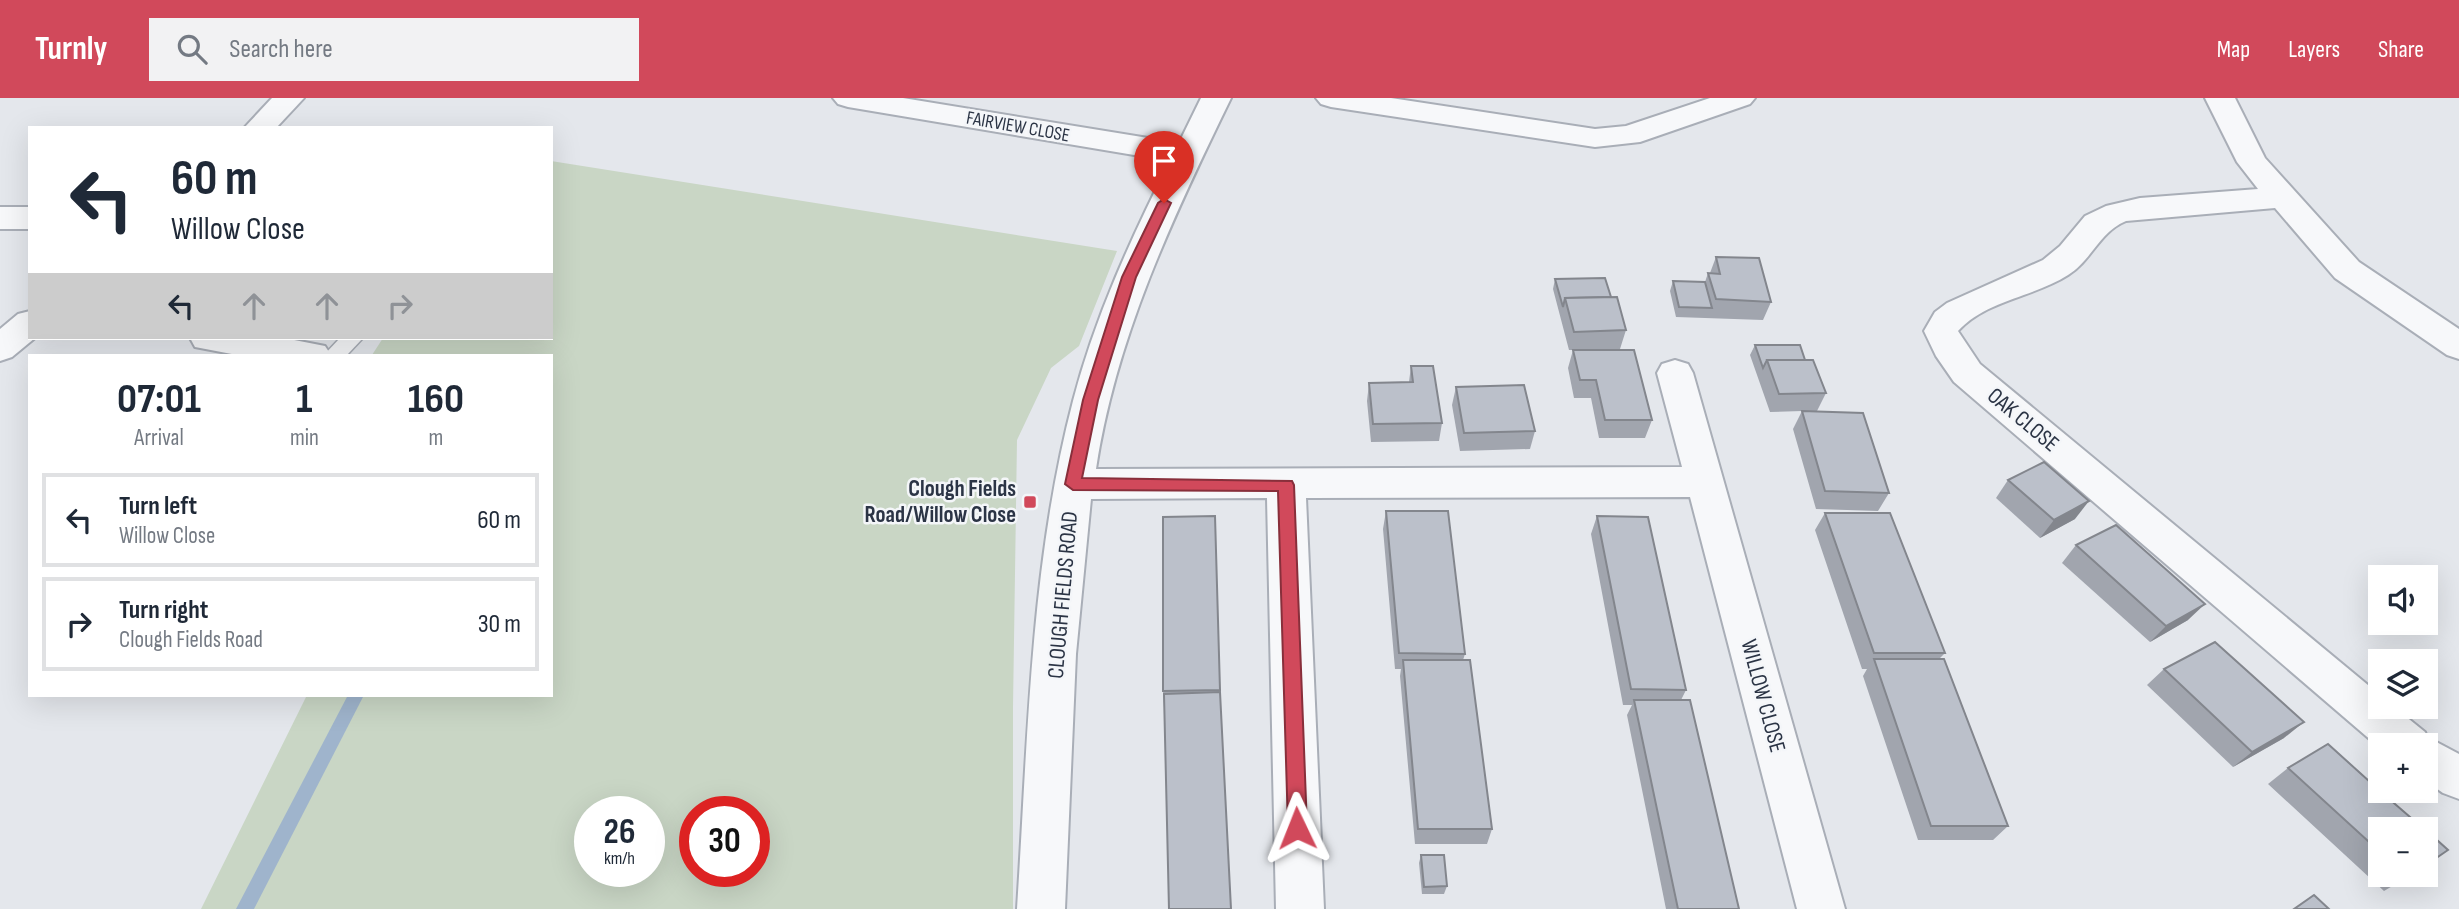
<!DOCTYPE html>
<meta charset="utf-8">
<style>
:root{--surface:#fff;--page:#f2f2f3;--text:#1f2937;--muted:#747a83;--line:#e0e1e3;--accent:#d1495b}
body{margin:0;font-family:"Sofia Sans Condensed",sans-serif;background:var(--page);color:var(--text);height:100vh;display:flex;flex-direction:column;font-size:26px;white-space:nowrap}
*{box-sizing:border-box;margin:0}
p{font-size:23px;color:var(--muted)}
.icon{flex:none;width:38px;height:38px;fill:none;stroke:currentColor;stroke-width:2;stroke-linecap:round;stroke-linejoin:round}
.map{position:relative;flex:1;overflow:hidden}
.side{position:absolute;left:28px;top:256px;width:525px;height:343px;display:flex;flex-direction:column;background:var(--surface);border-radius:0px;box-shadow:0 7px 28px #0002}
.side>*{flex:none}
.top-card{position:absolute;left:28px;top:28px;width:525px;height:214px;border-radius:0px;box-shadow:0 7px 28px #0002;background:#fff;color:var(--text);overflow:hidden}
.tools{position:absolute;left:2368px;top:467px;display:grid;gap:14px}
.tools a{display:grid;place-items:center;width:70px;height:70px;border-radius:0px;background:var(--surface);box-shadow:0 7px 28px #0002;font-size:35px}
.speed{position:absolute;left:574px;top:698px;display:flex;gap:14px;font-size:35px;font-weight:700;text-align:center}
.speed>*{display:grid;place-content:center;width:91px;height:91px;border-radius:50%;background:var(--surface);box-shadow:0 7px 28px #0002;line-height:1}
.speed small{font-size:18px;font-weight:400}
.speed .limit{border:10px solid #d22;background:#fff;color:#111}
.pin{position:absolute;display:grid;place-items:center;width:60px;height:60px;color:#fff;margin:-72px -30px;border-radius:50% 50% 50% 0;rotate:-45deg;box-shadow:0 0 7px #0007}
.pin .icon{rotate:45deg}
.me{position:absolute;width:77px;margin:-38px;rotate:358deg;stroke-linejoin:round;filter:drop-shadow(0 0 5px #0008)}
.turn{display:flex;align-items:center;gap:24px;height:147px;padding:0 28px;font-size:32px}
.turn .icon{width:91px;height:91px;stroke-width:2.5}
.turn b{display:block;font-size:49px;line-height:60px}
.lanes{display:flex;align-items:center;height:66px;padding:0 28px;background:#0003;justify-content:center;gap:35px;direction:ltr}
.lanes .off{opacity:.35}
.eta{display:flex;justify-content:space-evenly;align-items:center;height:119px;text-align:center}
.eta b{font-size:42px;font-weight:700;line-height:49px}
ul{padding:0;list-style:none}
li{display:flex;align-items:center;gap:21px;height:94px;margin:0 14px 10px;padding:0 14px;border:4px solid var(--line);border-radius:0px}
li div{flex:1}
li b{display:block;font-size:26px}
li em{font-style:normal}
header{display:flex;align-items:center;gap:42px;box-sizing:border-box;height:98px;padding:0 35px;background:var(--accent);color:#fff}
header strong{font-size:33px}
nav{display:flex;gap:38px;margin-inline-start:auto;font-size:24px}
.search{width:490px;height:63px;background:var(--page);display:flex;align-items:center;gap:18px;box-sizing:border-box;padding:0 24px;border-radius:0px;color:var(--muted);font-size:26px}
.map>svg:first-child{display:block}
.green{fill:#c9d6c5;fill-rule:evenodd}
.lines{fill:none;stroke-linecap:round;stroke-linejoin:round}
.stream{fill:#9fb4cc;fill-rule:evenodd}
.lane-casing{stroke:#a9aeb7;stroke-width:3}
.street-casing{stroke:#a9aeb7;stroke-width:4}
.lane{fill:#f7f8fa;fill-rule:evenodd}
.street{fill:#f7f8fa;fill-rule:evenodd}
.wall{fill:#a1a5ae}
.shaded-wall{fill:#83868d}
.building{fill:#bbc0ca;stroke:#83868d;stroke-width:2}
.route{fill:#d1495b;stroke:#882f3b;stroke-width:2}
.poi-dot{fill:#d1495b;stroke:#f4f6f9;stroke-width:2.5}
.labels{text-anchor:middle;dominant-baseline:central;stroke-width:5;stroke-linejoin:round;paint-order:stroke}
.far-street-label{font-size:19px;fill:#2b3445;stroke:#f4f6f9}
.street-label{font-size:23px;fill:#2b3445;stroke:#f4f6f9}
.poi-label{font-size:23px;font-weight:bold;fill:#2b3445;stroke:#f4f6f9;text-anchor:end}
</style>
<header>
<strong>Turnly</strong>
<div class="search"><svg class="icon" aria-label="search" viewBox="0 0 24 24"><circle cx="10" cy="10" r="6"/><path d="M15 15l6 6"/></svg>Search here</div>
<nav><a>Map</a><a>Layers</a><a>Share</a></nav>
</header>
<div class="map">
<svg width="2459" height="811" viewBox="0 0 2459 811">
<rect width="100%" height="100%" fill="#e4e7ec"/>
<path class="green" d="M 551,63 L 1117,153 L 1079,248 L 1051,270 L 1017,342 L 1013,609 L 1013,811 L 201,811 L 307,597 L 551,597 L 551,257 L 372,257 L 383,240 L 551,240 ZM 590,714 L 649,714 L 649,774 L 590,774 ZM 754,714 L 754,774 L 695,774 L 695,714 Z"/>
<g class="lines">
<polygon class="stream" points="348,597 364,597 254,811 236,811"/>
<defs>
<polygon id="lane" points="340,240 363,240 347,257 324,257"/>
<g id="street">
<polygon points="272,0 304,0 276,30 244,30"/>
<path d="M 833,0 L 903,0 L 1179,45 L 1201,0 L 1231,0 C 1173,119 1116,239 1096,371 L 1682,369 L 1657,275 L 1662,266 L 1675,262 L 1688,266 L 1693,275 L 1845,811 L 1797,811 L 1690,399 L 1306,400 L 1324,811 L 1276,811 L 1267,400 L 1091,401 L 1076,556 L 1065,811 L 1017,811 C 1028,641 1030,467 1073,303 C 1095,219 1131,140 1170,63 L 848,9 L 838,6 Z"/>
<polygon points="1316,0 1391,0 1595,31 1626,28 1710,0 1755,0 1750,6 1640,44 1595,49 1331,9 1321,6"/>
<path d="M 2205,0 L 2235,0 L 2265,60 L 2359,164 L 2459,231 L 2459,261 L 2447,257 L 2335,180 L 2275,110 L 2126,123 C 2099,134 2092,162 2068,177 C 2034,199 1986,202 1958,233 L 1980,266 L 2380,597 L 2380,609 L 2394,609 L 2425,634 L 2427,639 L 2459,656 L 2459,701 L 2443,695 L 2426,683 L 2426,648 L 2380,648 L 2380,650 L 1954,284 L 1936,258 L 1924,233 L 1935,214 L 1947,205 L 2043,162 L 2060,148 L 2085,118 L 2106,108 L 2140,100 L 2258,91 L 2237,64 Z"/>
<rect x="0" y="109" width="30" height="22"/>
<polygon points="30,213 30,240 35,240 12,259 0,263 0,231 18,216"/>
<polygon points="190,240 284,240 325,248 331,257 237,257 195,249"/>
</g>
</defs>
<use href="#lane" class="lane-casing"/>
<use href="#street" class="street-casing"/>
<use href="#lane" class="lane"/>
<use href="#street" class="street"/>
</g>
<g class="wall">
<polygon points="1716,159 1771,204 1763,222 1676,219 1670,193 1673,183 1705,184 1708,175 1710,175"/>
<polygon points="1555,181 1611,199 1626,232 1620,251 1580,252 1652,322 1645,340 1599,340 1591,300 1574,300 1568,270 1573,252 1569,252 1553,191"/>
<polygon points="1755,247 1805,262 1826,295 1817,313 1889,395 1878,413 1816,411 1793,331 1802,313 1770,314 1750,257"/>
<polygon points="1411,268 1442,325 1439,343 1371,344 1367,303 1369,285 1409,284"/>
<polygon points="1456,289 1535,333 1530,351 1460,353 1452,307"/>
<polygon points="2008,382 2075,421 2040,440 1996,400"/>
<polygon points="1386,413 1465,556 1463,562 1492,731 1487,746 1415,746 1400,578 1401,571 1395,571 1383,431"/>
<polygon points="1825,415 1945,555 1939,561 2008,728 1993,742 1918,742 1863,578 1867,571 1862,571 1815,432"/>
<polygon points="1215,418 1220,594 1164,609 1163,593"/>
<polygon points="1597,418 1686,592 1681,602 1739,811 1666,811 1627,617 1632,607 1623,607 1591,436"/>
<polygon points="2076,447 2188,522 2150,544 2062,465"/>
<polygon points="2164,571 2284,640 2233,669 2147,587"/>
<polygon points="2288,670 2380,732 2380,777 2411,777 2384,793 2268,686"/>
<polygon points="1421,757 1447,788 1444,796 1422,796 1419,765"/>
</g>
<g class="shaded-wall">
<polygon points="2089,403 2075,421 2040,440 2054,422"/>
<polygon points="2205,506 2188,522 2150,544 2166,528"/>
<polygon points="2304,624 2284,640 2233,669 2252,654"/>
</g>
<g class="building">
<polygon points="1716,159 1759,160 1771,204 1716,201 1708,175 1720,176"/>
<polygon points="1605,180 1611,199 1565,200 1563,209 1555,181"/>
<polygon points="1673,183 1705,184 1712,210 1679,209"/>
<polygon points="1617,199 1626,232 1574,234 1565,200"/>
<polygon points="1755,247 1800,247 1805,262 1767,262 1763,270"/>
<polygon points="1573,252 1634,252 1652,322 1605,322 1596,282 1580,282"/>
<polygon points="1767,262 1813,262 1826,295 1779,296"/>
<polygon points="1411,268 1433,268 1442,325 1373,326 1369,285 1413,284"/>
<polygon points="1524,287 1535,333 1464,335 1456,289"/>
<polygon points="1802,313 1863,315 1889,395 1825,393"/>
<polygon points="2044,364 2089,403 2054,422 2008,382"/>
<polygon points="1386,413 1448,413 1465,556 1399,555"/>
<polygon points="1825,415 1890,415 1945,555 1874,555"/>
<polygon points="1215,418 1220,592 1163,593 1163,419"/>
<polygon points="1597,418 1648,419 1686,592 1631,591"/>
<polygon points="2116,427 2205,506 2166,528 2076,447"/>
<polygon points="2215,544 2304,624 2252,654 2164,571"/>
<polygon points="1874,561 1944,561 2008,728 1931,728"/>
<polygon points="1403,562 1470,562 1492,731 1418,731"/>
<polygon points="1220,594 1231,811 1169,811 1164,596"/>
<polygon points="1634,602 1690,602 1739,811 1678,811"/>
<polygon points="2328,646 2380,693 2425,732 2380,732 2380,754 2288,670"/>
<polygon points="2426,732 2448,752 2426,767"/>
<polygon points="1421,757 1444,757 1447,788 1424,789"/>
<polygon points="2314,797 2329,811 2294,811"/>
</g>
<polygon class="route" points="1164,101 1171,105 1136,179 1098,302 1082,380 1292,383 1294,387 1307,730 1304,736 1297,739 1291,736 1288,730 1278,393 1073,392 1065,386 1083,302 1122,179 1158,105"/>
<rect class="poi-dot" x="1023" y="397" width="14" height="14" rx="3.5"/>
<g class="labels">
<g class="far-street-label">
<text transform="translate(1018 29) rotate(10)">FAIRVIEW CLOSE</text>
</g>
<g class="street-label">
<text transform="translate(2023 322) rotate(40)">OAK CLOSE</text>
<text transform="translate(1063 497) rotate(-85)">CLOUGH FIELDS ROAD</text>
<text transform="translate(1763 598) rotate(75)">WILLOW CLOSE</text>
</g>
<g class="poi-label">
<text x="1016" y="391">Clough Fields<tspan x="1016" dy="26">Road/Willow Close</tspan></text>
</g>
</g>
</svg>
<div class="tools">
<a><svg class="icon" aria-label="sound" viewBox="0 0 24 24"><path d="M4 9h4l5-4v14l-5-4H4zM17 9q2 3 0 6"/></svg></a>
<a><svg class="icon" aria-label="layers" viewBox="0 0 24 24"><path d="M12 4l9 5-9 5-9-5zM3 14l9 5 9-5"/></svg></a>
<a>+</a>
<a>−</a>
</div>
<div class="speed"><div>26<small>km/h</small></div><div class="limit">30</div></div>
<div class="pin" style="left:1164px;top:105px;background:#d93025"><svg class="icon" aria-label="arrive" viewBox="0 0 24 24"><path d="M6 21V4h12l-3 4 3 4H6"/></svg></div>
<svg class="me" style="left:1297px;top:730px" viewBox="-20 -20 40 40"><path d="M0-17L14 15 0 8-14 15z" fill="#d1495b" stroke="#fff" stroke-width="4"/></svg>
<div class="top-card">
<div class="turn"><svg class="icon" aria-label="left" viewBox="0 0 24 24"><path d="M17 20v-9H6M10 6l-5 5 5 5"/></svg><div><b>60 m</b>Willow Close</div></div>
<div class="lanes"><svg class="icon" aria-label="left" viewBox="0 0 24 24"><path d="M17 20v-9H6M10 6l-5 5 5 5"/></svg><svg class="icon off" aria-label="ahead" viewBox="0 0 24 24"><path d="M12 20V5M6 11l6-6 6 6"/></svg><svg class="icon off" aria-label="ahead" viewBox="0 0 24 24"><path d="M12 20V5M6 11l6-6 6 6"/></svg><svg class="icon off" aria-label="right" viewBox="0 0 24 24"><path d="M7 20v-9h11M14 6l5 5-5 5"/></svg></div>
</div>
<section class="side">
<div class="eta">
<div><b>07:01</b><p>Arrival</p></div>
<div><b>1</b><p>min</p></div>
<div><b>160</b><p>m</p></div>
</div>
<ul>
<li><svg class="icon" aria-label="left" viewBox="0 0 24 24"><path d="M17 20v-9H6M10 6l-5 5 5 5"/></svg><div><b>Turn left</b><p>Willow Close</p></div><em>60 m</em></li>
<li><svg class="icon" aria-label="right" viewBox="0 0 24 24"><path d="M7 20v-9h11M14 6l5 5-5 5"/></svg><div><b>Turn right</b><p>Clough Fields Road</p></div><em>30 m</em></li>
</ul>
</section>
</div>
